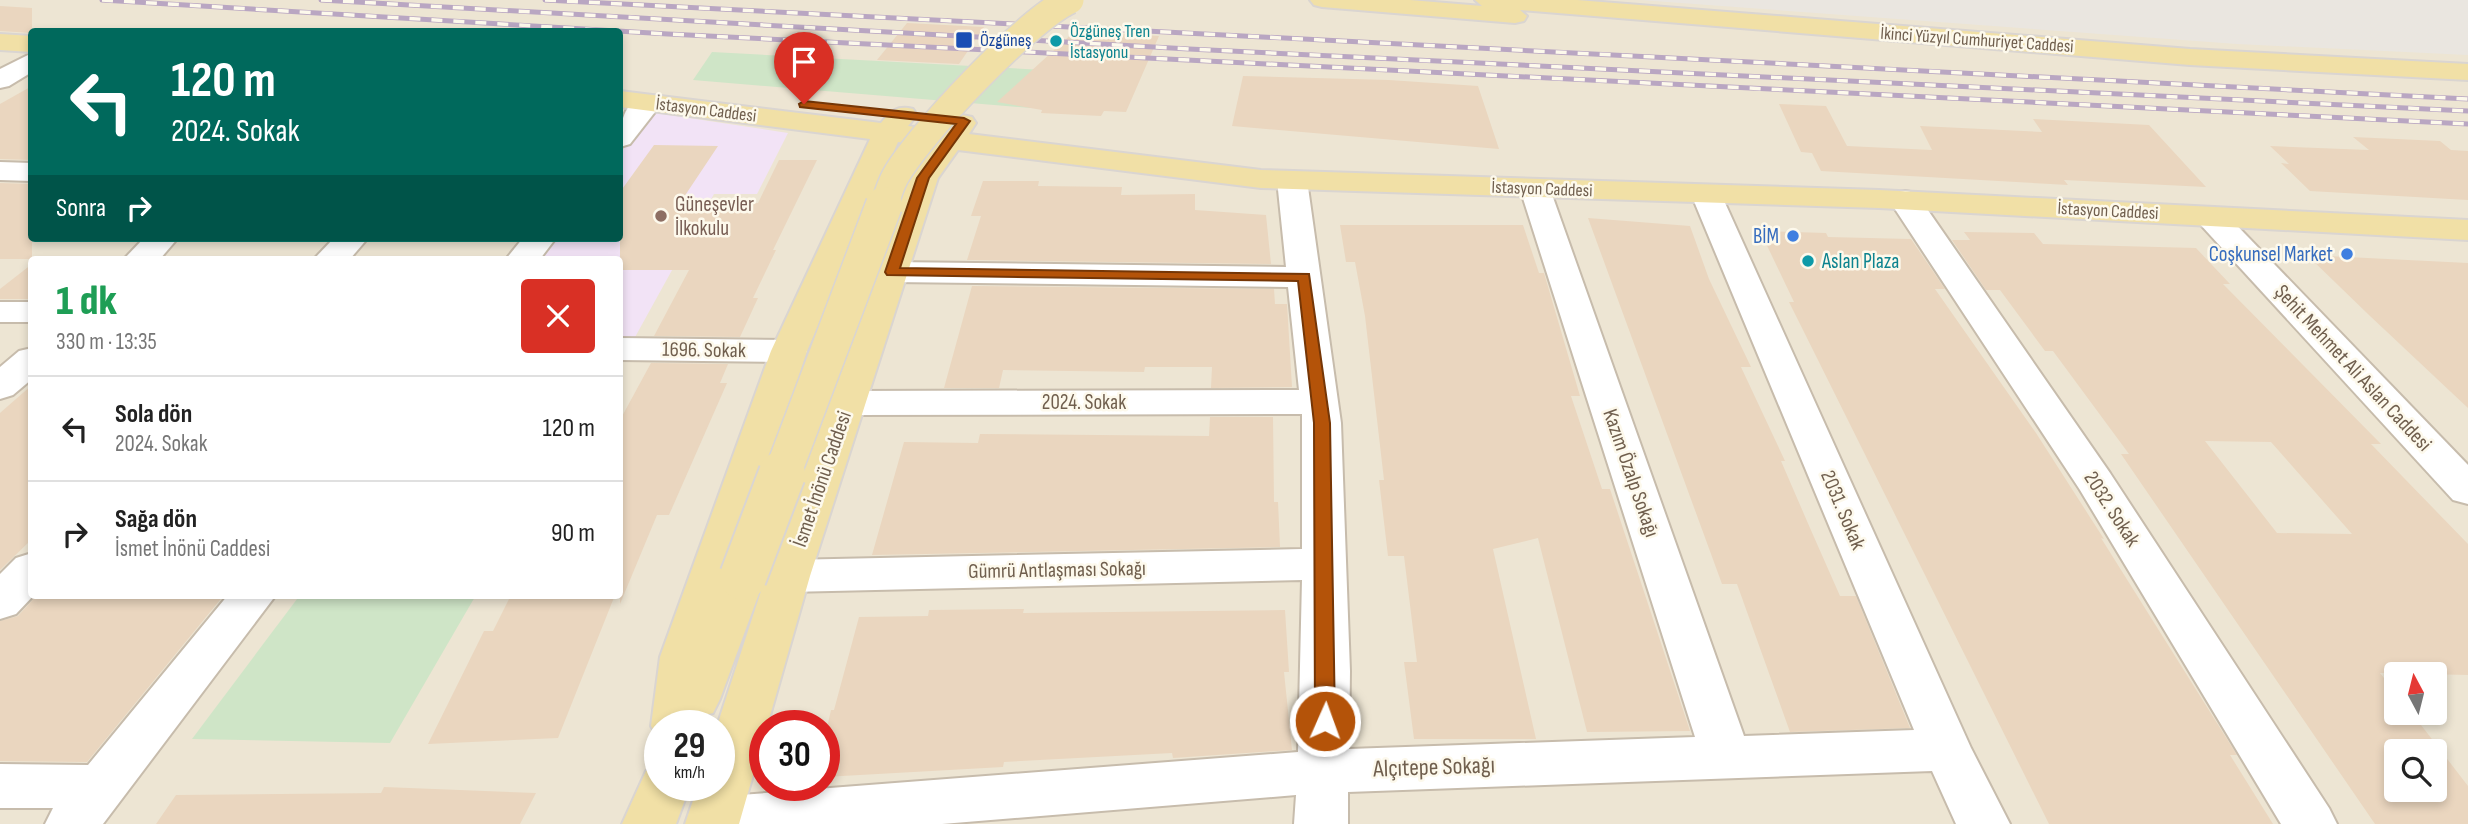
<!DOCTYPE html>
<html lang="tr">
<meta charset="utf-8">
<style>
:root{--surface:#fff;--page:#f2f2f2;--text:#222;--muted:#767676;--line:#e0e0e0}
body{margin:0;font-family:"Sofia Sans Condensed",sans-serif;background:var(--page);color:var(--text);height:100vh;display:flex;flex-direction:column;font-size:26px;white-space:nowrap}
*{box-sizing:border-box;margin:0}
p{font-size:23px;color:var(--muted)}
.icon{flex:none;width:38px;height:38px;fill:none;stroke:currentColor;stroke-width:2;stroke-linecap:round;stroke-linejoin:round}
.map{position:relative;flex:1;overflow:hidden}
.sheet{position:absolute;left:28px;top:256px;width:595px;height:343px;display:flex;flex-direction:column;background:var(--surface);border-radius:7px;box-shadow:0 4px 10px #0003}
.sheet>*{flex:none}
.banner{position:absolute;left:28px;top:28px;width:595px;height:214px;border-radius:7px;box-shadow:0 4px 10px #0003;background:#00695c;color:#fff;overflow:hidden}
.needle{width:46px;rotate:353deg}
.controls{position:absolute;left:2384px;top:662px;display:grid;gap:14px}
.controls a{display:grid;place-items:center;width:63px;height:63px;border-radius:7px;background:var(--surface);box-shadow:0 4px 10px #0003;font-size:35px}
.speed{position:absolute;left:644px;top:710px;display:flex;gap:14px;font-size:35px;font-weight:700;text-align:center}
.speed>*{display:grid;place-content:center;width:91px;height:91px;border-radius:50%;background:var(--surface);box-shadow:0 4px 10px #0003;line-height:1}
.speed small{font-size:18px;font-weight:400}
.speed .limit{border:10px solid #d22;background:#fff;color:#111}
.pin{position:absolute;display:grid;place-items:center;width:60px;height:60px;color:#fff;margin:-72px -30px;border-radius:50% 50% 50% 0;rotate:-45deg;box-shadow:0 0 7px #0007}
.pin .icon{rotate:45deg}
.me{position:absolute;width:77px;margin:-38px;rotate:2deg;stroke-linejoin:round;filter:drop-shadow(0 0 5px #0008)}
.turn{display:flex;align-items:center;gap:24px;height:147px;padding:0 28px;font-size:32px}
.turn .icon{width:91px;height:91px;stroke-width:2.5}
.turn b{display:block;font-size:49px;line-height:60px}
.then{display:flex;align-items:center;height:66px;padding:0 28px;background:#0003;gap:14px;font-size:26px}
.round{display:grid;place-items:center;flex:none;width:74px;height:74px;border-radius:7px;background:var(--page)}
.head{display:flex;align-items:center;justify-content:space-between;height:119px;padding:0 28px}
h1{font-size:42px;font-weight:800;line-height:52px;color:#1e9e55}
ul{padding:0;list-style:none}
li{display:flex;align-items:center;gap:21px;height:105px;padding:0 28px;border-top:2px solid var(--line)}
li div{flex:1}
li b{display:block;font-size:26px}
li em{font-style:normal}
.map>svg:first-child{display:block}
.residential{fill:#ede5d3;fill-rule:evenodd}
.industrial{fill:#eae6e0}
.education{fill:#f2e3f6}
.green{fill:#cfe5c7}
.building{fill:#ead6bf;fill-rule:evenodd}
.lines{fill:none;stroke-linecap:round;stroke-linejoin:round}
.minor-casing{stroke:#c7bcac;stroke-width:4}
.major-casing{stroke:#dad5d1;stroke-width:4}
.minor{fill:#fff;fill-rule:evenodd}
.major{fill:#f1e0a6;fill-rule:evenodd}
.rail-casing{stroke:#b9a6c2;stroke-width:5}
.rail{stroke:#fdf9ec;stroke-width:3.5;stroke-dasharray:11;stroke-linecap:butt}
.major-bridge-far2-casing{stroke:#dad5d1;stroke-width:30;stroke-linecap:butt}
.major-bridge-far1-casing{stroke:#dad5d1;stroke-width:39;stroke-linecap:butt}
.major-bridge-casing{stroke:#dad5d1;stroke-width:50;stroke-linecap:butt}
.major-bridge-far2{stroke:#f1e0a6;stroke-width:27}
.major-bridge-far1{stroke:#f1e0a6;stroke-width:36}
.major-bridge{stroke:#f1e0a6;stroke-width:46}
.route{fill:#b45309;stroke:#753606;stroke-width:2}
.transit-dot{fill:#1a4fb4;stroke:#fdf9ec;stroke-width:2.5}
.culture-dot{fill:#0f9aa8;stroke:#fdf9ec;stroke-width:2.5}
.education-dot{fill:#8d6e63;stroke:#fdf9ec;stroke-width:2.5}
.shop-dot{fill:#3f7fe0;stroke:#fdf9ec;stroke-width:2.5}
.labels{text-anchor:middle;dominant-baseline:central;stroke-width:5;stroke-linejoin:round;paint-order:stroke}
.far-culture-label{font-size:18px;fill:#0d838f;stroke:#fdf9ec;text-anchor:start}
.far-transit-label{font-size:18px;fill:#164399;stroke:#fdf9ec;text-anchor:start}
.far-street-label{font-size:18px;fill:#705f4e;stroke:#fdf9ec}
.education-label{font-size:21px;fill:#785e54;stroke:#fdf9ec;text-anchor:start}
.shop-label{font-size:21px;fill:#366cbe;stroke:#fdf9ec;text-anchor:end}
.culture-label{font-size:21px;fill:#0d838f;stroke:#fdf9ec;text-anchor:start}
.street-label{font-size:21px;fill:#705f4e;stroke:#fdf9ec}
.near-street-label{font-size:24px;fill:#705f4e;stroke:#fdf9ec}
</style>
<div class="map">
<svg width="2468" height="824" viewBox="0 0 2468 824">
<rect width="100%" height="100%" fill="#faf5e6"/>
<path class="residential" d="M 0,0 L 2468,0 L 2468,824 L 0,824 ZM 32,32 L 620,32 L 620,238 L 32,238 ZM 32,259 L 620,259 L 620,595 L 32,595 ZM 2396,674 L 2434,674 L 2434,712 L 2396,712 ZM 660,726 L 719,726 L 719,786 L 660,786 ZM 765,726 L 824,726 L 824,786 L 765,786 ZM 2396,751 L 2434,751 L 2434,789 L 2396,789 Z"/>
<polygon class="industrial" points="1640,0 2468,0 2468,55 2237,44"/>
<polygon class="education" points="649,112 788,133 757,194 714,194 634,339 620,338 620,259 541,259 558,238 620,238 620,154"/>
<g class="green">
<polygon points="712,52 1044,70 1031,108 693,80"/>
<polygon points="300,595 476,595 390,743 192,739"/>
</g>
<g class="building">
<polygon points="0,6 32,8 32,33 0,31"/>
<polygon points="907,23 984,27 959,64 877,60"/>
<polygon points="1075,31 1159,36 1126,112 1104,111 1101,116 1041,113 1042,110 997,102"/>
<polygon points="1243,76 1389,80 1478,86 1499,149 1232,126"/>
<polygon points="32,86 32,160 0,159 0,104"/>
<polygon points="1779,104 1826,106 1847,146 1932,150 1920,126 2042,132 2033,119 2149,125 2206,187 2064,180 2068,185 1821,171 1812,153 1801,152"/>
<polygon points="2353,137 2440,141 2451,150 2468,151 2468,200 2310,191 2281,163 2289,164 2270,146 2369,150"/>
<polygon points="654,145 718,146 680,203 758,203 779,160 817,160 773,250 776,250 753,298 758,298 740,337 654,336 689,270 620,270 620,192"/>
<polygon points="983,181 1039,181 1038,186 1122,187 1121,195 1195,194 1195,210 1266,215 1271,264 967,260 981,216 971,216"/>
<polygon points="0,183 32,184 32,259 0,259"/>
<polygon points="1588,218 1690,226 1709,279 1751,367 1741,367 1785,461 1781,461 1810,528 1840,596 1856,596 1910,728 1790,732 1737,584 1722,584"/>
<polygon points="1340,225 1523,225 1539,273 1544,273 1580,396 1571,396 1602,489 1610,489 1690,731 1587,732 1538,538 1493,549 1536,739 1414,739 1404,662 1417,662 1404,556 1388,556 1379,480 1384,480 1365,316 1355,262 1346,262"/>
<polygon points="1760,231 1826,233 1828,237 1911,239 1945,289 1935,289 2036,433 2104,539 2101,538 2237,755 2230,755 2273,824 2049,824 1806,336 1789,302 1794,302"/>
<path d="M 1964,232 L 2034,233 L 2043,244 L 2196,248 L 2230,284 L 2223,284 L 2381,444 L 2371,444 L 2468,544 L 2468,675 L 2380,673 L 2396,693 L 2396,712 L 2411,712 L 2468,786 L 2468,824 L 2375,824 L 2121,454 L 2129,454 L 2053,351 L 2045,351 L 2000,290 L 1986,290 L 1952,240 L 1970,240 ZM 2205,441 L 2271,442 L 2352,534 L 2277,533 ZM 2396,751 L 2434,751 L 2434,789 L 2396,789 Z"/>
<polygon points="2307,255 2468,263 2468,408 2369,315"/>
<polygon points="32,264 32,299 0,299 0,289"/>
<polygon points="972,286 1274,289 1275,304 1287,304 1292,387 1211,388 1212,367 1145,367 1144,372 1003,370 999,388 944,388"/>
<polygon points="651,363 728,364 720,383 727,383 669,515 657,515 620,604 620,420"/>
<polygon points="32,385 32,539 0,570 0,413"/>
<polygon points="1210,417 1273,417 1274,502 1278,502 1280,547 872,555 904,442 978,443 980,434 1209,436"/>
<polygon points="37,595 224,595 87,762 0,761 0,621 18,616"/>
<polygon points="511,595 615,595 558,738 428,744 484,631 493,631"/>
<polygon points="1024,609 1023,613 1285,610 1289,672 1284,672 1292,750 1173,758 1172,753 1004,762 1003,767 824,777 824,741 831,710 834,710 859,617 928,616 929,610"/>
<polygon points="384,787 536,793 520,824 156,824 176,795 381,793"/>
</g>
<g class="lines">
<defs>
<g id="minor">
<polygon points="32,53 32,72 9,86 0,88 0,69"/>
<path d="M 648,95 L 658,97 L 662,103 L 630,144 L 620,147 C 620,124 622,101 648,95 Z"/>
<polygon points="0,162 32,163 32,181 0,180"/>
<polygon points="1292,171 1303,174 1307,180 1341,423 1350,671 1349,749 1695,737 1520,189 1524,182 1535,180 1546,182 1550,189 1744,736 1914,730 1691,194 1695,187 1706,185 1717,187 1721,194 1971,748 2010,824 1956,824 1932,771 1348,792 1348,824 1294,824 1296,795 942,824 689,824 688,820 695,804 714,797 1298,752 1302,580 788,592 772,587 766,576 772,565 788,560 1302,549 1302,414 848,415 835,411 829,403 835,395 848,391 1299,390 1288,287 892,282 880,279 875,272 880,265 892,262 1286,267 1277,180 1281,174"/>
<polygon points="1905,191 1916,193 2110,473 2329,808 2337,824 2281,824 2080,490 1889,200 1894,193"/>
<polygon points="2210,207 2221,209 2468,465 2468,504 2453,500 2199,223 2194,216 2199,209"/>
<polygon points="144,238 178,238 160,259 124,259"/>
<polygon points="334,238 368,238 350,259 314,259"/>
<polygon points="523,238 556,238 540,259 506,259"/>
<rect x="0" y="302" width="32" height="20"/>
<polygon points="620,338 789,340 802,343 807,351 802,359 789,362 620,360"/>
<polygon points="32,348 32,379 13,395 0,399 0,367 19,351"/>
<polygon points="32,553 32,595 34,595 16,614 0,619 0,574 16,558"/>
<polygon points="228,595 276,595 103,824 45,824 53,808 0,808 0,764 88,765"/>
</g>
<g id="major">
<polygon points="1310,0 1410,0 1482,6 1475,0 1577,0 2190,49 2468,64 2468,80 2190,65 1520,10 1527,16 1524,21 1515,23 1322,7 1314,5"/>
<polygon points="0,34 32,36 32,52 0,50"/>
<path d="M 620,91 L 881,123 C 891,111 897,105 913,109 L 917,115 L 908,126 L 942,131 L 952,117 L 962,115 L 972,117 L 976,123 L 969,134 L 1261,170 L 1879,190 L 2468,220 L 2468,240 L 1879,208 L 1261,188 L 958,150 L 938,178 L 810,576 L 739,824 L 685,824 L 698,786 L 719,786 L 717,726 L 766,576 L 908,178 L 931,146 L 898,142 L 807,351 L 737,563 L 743,561 L 759,566 L 765,577 L 720,699 L 713,713 L 702,716 L 701,726 L 660,726 L 660,741 L 651,726 L 660,657 L 771,351 L 870,139 L 620,107 Z"/>
<polygon points="660,766 660,786 690,786 676,824 622,824 646,771"/>
</g>
</defs>
<use href="#minor" class="minor-casing"/>
<use href="#major" class="major-casing"/>
<use href="#minor" class="minor"/>
<use href="#major" class="major"/>
<defs>
<g id="rail">
<polyline points="102,0 668,34 2468,124"/>
<polyline points="321,0 1189,49 2468,111"/>
<polyline points="545,0 2468,99"/>
</g>
</defs>
<use href="#rail" class="rail-casing"/>
<use href="#rail" class="rail"/>
<defs>
<path id="major-bridge-far2" d="M 884,207 C 887,197 890,186 895,177 C 918,135 1028,19 1070,0"/>
<polyline id="major-bridge-far1" points="782,475 884,205"/>
<polyline id="major-bridge" points="743,577 782,474"/>
</defs>
<use href="#major-bridge-far2" class="major-bridge-far2-casing"/>
<use href="#major-bridge-far1" class="major-bridge-far1-casing"/>
<use href="#major-bridge" class="major-bridge-casing"/>
<use href="#major-bridge-far2" class="major-bridge-far2"/>
<use href="#major-bridge-far1" class="major-bridge-far1"/>
<use href="#major-bridge" class="major-bridge"/>
</g>
<polygon class="route" points="804,101 964,118 970,121 929,178 900,268 1309,274 1330,423 1335,721 1332,727 1325,729 1318,727 1315,721 1314,423 1298,281 887,275 885,272 917,178 956,124 800,107 799,104"/>
<rect class="transit-dot" x="955" y="31" width="18" height="18" rx="3.5"/>
<g class="culture-dot">
<circle cx="1056" cy="41" r="7"/>
<circle cx="1808" cy="261" r="7"/>
</g>
<circle class="education-dot" cx="661" cy="216" r="7"/>
<g class="shop-dot">
<circle cx="1793" cy="236" r="7"/>
<circle cx="2347" cy="254" r="7"/>
</g>
<g class="labels">
<g class="far-culture-label">
<text x="1070" y="31">Özgüneş Tren<tspan x="1070" dy="21">İstasyonu</tspan></text>
</g>
<g class="far-transit-label">
<text x="980" y="40">Özgüneş</text>
</g>
<g class="far-street-label">
<text transform="translate(1977 40) rotate(4)">İkinci Yüzyıl Cumhuriyet Caddesi</text>
<text transform="translate(706 110) rotate(7)">İstasyon Caddesi</text>
<text transform="translate(1542 189) rotate(2)">İstasyon Caddesi</text>
<text transform="translate(2108 211) rotate(3)">İstasyon Caddesi</text>
</g>
<g class="education-label">
<text x="675" y="204">Güneşevler<tspan x="675" dy="24">İlkokulu</tspan></text>
</g>
<g class="shop-label">
<text x="1779" y="236">BİM</text>
<text x="2333" y="254">Coşkunsel Market</text>
</g>
<g class="culture-label">
<text x="1822" y="261">Aslan Plaza</text>
</g>
<g class="street-label">
<text transform="translate(704 350) rotate(1)">1696. Sokak</text>
<text transform="translate(2353 368) rotate(47)">Şehit Mehmet Ali Aslan Caddesi</text>
<text x="1084" y="402">2024. Sokak</text>
<text transform="translate(1631 473) rotate(71)">Kazım Özalp Sokağı</text>
<text transform="translate(822 479) rotate(-71)">İsmet İnönü Caddesi</text>
<text transform="translate(2112 509) rotate(57)">2032. Sokak</text>
<text transform="translate(1843 510) rotate(67)">2031. Sokak</text>
<text transform="translate(1057 570) rotate(-1)">Gümrü Antlaşması Sokağı</text>
</g>
<g class="near-street-label">
<text transform="translate(1434 767) rotate(-2)">Alçıtepe Sokağı</text>
</g>
</g>
</svg>
<div class="controls">
<a><svg class="needle" viewBox="-14 -14 28 28"><path d="M0-13l5 13h-10z" fill="#e53935"/><path d="M0 13l5-13h-10z" fill="#767676"/></svg></a>
<a><svg class="icon" aria-label="search" viewBox="0 0 24 24"><circle cx="10" cy="10" r="6"/><path d="M15 15l6 6"/></svg></a>
</div>
<div class="speed"><div>29<small>km/h</small></div><div class="limit">30</div></div>
<div class="pin" style="left:804px;top:104px;background:#d93025"><svg class="icon" aria-label="arrive" viewBox="0 0 24 24"><path d="M6 21V4h12l-3 4 3 4H6"/></svg></div>
<svg class="me" style="left:1325px;top:721px" viewBox="-20 -20 40 40"><circle r="17" fill="#b45309" stroke="#fff" stroke-width="3"/><path d="M0-11L8 9 0 5-8 9z" fill="#fff"/></svg>
<div class="banner">
<div class="turn"><svg class="icon" aria-label="left" viewBox="0 0 24 24"><path d="M17 20v-9H6M10 6l-5 5 5 5"/></svg><div><b>120 m</b>2024. Sokak</div></div>
<div class="then">Sonra<svg class="icon" aria-label="right" viewBox="0 0 24 24"><path d="M7 20v-9h11M14 6l5 5-5 5"/></svg></div>
</div>
<section class="sheet">
<div class="head"><div><h1>1 dk</h1><p>330 m · 13:35</p></div><a class="round" style="background:#d93025;color:#fff"><svg class="icon" aria-label="close" viewBox="0 0 24 24"><path d="M6 6l12 12M18 6L6 18"/></svg></a></div>
<ul>
<li><svg class="icon" aria-label="left" viewBox="0 0 24 24"><path d="M17 20v-9H6M10 6l-5 5 5 5"/></svg><div><b>Sola dön</b><p>2024. Sokak</p></div><em>120 m</em></li>
<li><svg class="icon" aria-label="right" viewBox="0 0 24 24"><path d="M7 20v-9h11M14 6l5 5-5 5"/></svg><div><b>Sağa dön</b><p>İsmet İnönü Caddesi</p></div><em>90 m</em></li>
</ul>
</section>
</div>
